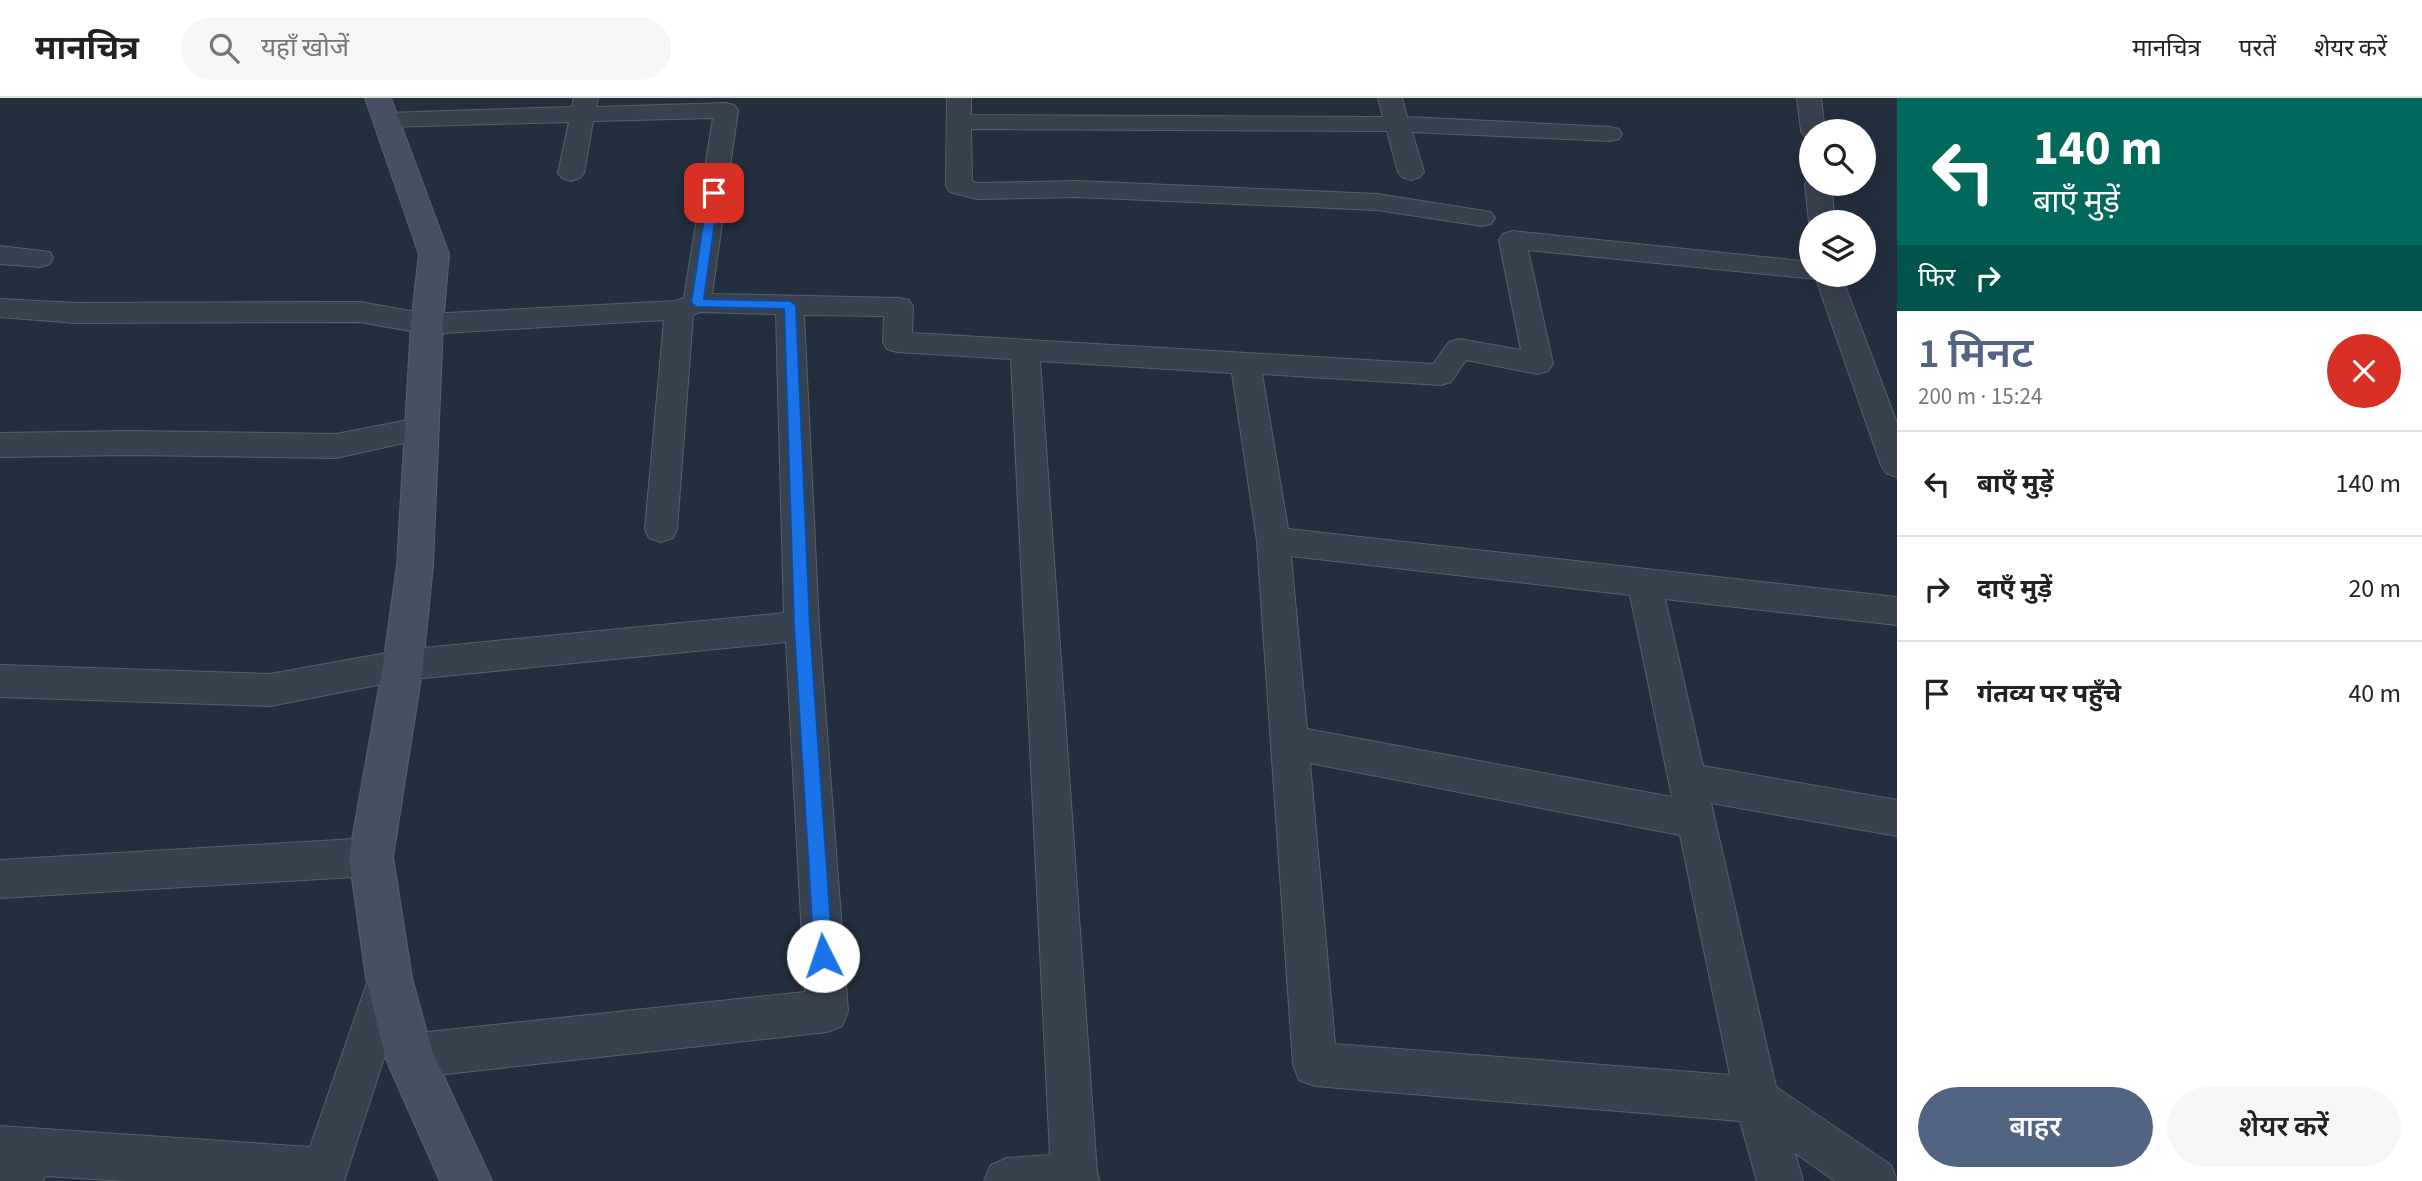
<!DOCTYPE html>
<html lang="hi">
<meta charset="utf-8">
<style>
:root{--surface:#fff;--page:#f6f6f6;--text:#222;--muted:#767676;--line:#e0e0e0;--accent:#516482}
body{margin:0;font-family:"Source Sans 3","Noto Sans Devanagari",sans-serif;background:var(--page);color:var(--text);height:100vh;display:flex;flex-direction:column;font-size:26px;white-space:nowrap}
*{box-sizing:border-box;margin:0}
p{font-size:23px;color:var(--muted)}
.icon{flex:none;width:38px;height:38px;fill:none;stroke:currentColor;stroke-width:2;stroke-linecap:round;stroke-linejoin:round}
.map{position:relative;flex:1;overflow:hidden}
.details{display:flex;flex-direction:column;background:var(--surface);width:525px}
.details>*{flex:none}
.guide{background:#00695c;color:#fff;overflow:hidden}
.controls{position:absolute;left:1799px;top:21px;display:grid;gap:14px}
.controls a{display:grid;place-items:center;width:77px;height:77px;border-radius:50%;background:var(--surface);box-shadow:0 7px 28px #0002;font-size:35px}
.pin{position:absolute;display:grid;place-items:center;width:60px;height:60px;color:#fff;margin:-30px;border-radius:14px;box-shadow:0 4px 10px #0006}
.me{position:absolute;width:77px;margin:-38px;rotate:356deg;stroke-linejoin:round;filter:drop-shadow(0 0 5px #0008)}
.turn{display:flex;align-items:center;gap:24px;height:147px;padding:0 21px;font-size:32px}
.turn .icon{width:91px;height:91px;stroke-width:2.5}
.turn b{display:block;font-size:49px;line-height:60px}
.then{display:flex;align-items:center;height:66px;padding:0 21px;background:#0003;gap:14px;font-size:26px}
.round{display:grid;place-items:center;flex:none;width:74px;height:74px;border-radius:37px;background:var(--page)}
.head{display:flex;align-items:center;justify-content:space-between;height:119px;padding:0 21px}
h1{font-size:42px;font-weight:600;line-height:52px;color:var(--accent)}
.cta{display:flex;gap:14px;margin-top:auto;padding:14px 21px}
.cta a{flex:1;height:80px;border-radius:42px;background:var(--accent);color:#fff;font-size:28px;font-weight:600;line-height:80px;text-align:center}
.cta a+a{background:var(--page);color:var(--text)}
ul{padding:0;list-style:none}
li{display:flex;align-items:center;gap:21px;height:105px;padding:0 21px;border-top:2px solid var(--line)}
li div{flex:1}
li b{display:block;font-size:26px}
li em{font-style:normal}
header{display:flex;align-items:center;gap:42px;box-sizing:border-box;height:98px;padding:0 35px;background:var(--surface);border-bottom:2px solid var(--line)}
header strong{font-size:33px}
nav{display:flex;gap:38px;margin-inline-start:auto;font-size:24px}
.search{width:490px;height:63px;background:var(--page);display:flex;align-items:center;gap:18px;box-sizing:border-box;padding:0 24px;border-radius:38px;color:var(--muted);font-size:26px}
main{display:flex;flex:1;min-height:0}
.map>svg:first-child{display:block}
.lines{fill:none;stroke-linecap:round;stroke-linejoin:round}
.street-casing{stroke:#565f6c;stroke-width:2}
.secondary-casing{stroke:#565f6c;stroke-width:2}
.street{fill:#38414e;fill-rule:evenodd}
.secondary{fill:#465061;fill-rule:evenodd}
.route{fill:#1a73e8;stroke:#114b97;stroke-width:2}
</style>
<header>
<strong>मानचित्र</strong>
<div class="search"><svg class="icon" aria-label="search" viewBox="0 0 24 24"><circle cx="10" cy="10" r="6"/><path d="M15 15l6 6"/></svg>यहाँ खोजें</div>
<nav><a>मानचित्र</a><a>परतें</a><a>शेयर करें</a></nav>
</header>
<main>
<div class="map">
<svg width="1897" height="1083" viewBox="0 0 1897 1083">
<rect width="100%" height="100%" fill="#242f3e"/>
<g class="lines">
<defs>
<g id="street">
<path d="M 574,0 L 598,0 L 596,9 L 726,5 L 734,7 L 738,12 L 712,196 L 899,200 L 909,202 L 913,209 L 912,235 L 1433,266 L 1449,244 L 1459,241 L 1521,252 L 1499,142 L 1503,136 L 1512,133 L 1811,164 L 1811,177 L 1841,177 L 1897,325 L 1897,379 L 1886,375 L 1881,367 L 1816,181 L 1528,152 L 1553,266 L 1548,273 L 1538,276 L 1466,262 L 1451,284 L 1441,287 L 1262,276 L 1288,431 L 1897,499 L 1897,527 L 1665,501 L 1703,668 L 1897,702 L 1897,738 L 1711,705 L 1776,989 L 1891,1067 L 1897,1083 L 1835,1083 L 1795,1055 L 1803,1083 L 1757,1083 L 1740,1023 L 1315,988 L 1299,982 L 1293,966 L 1257,443 L 1232,275 L 1040,263 L 1097,1075 L 1100,1083 L 984,1083 L 991,1067 L 1007,1060 L 1050,1057 L 1011,261 L 897,254 L 887,251 L 883,244 L 884,218 L 804,217 L 819,528 L 848,913 L 842,928 L 827,934 L 409,980 L 394,973 L 387,958 L 394,943 L 409,936 L 805,894 L 786,544 L 403,582 L 270,608 L 0,599 L 0,567 L 270,576 L 403,552 L 784,515 L 776,216 L 700,214 L 693,217 L 677,431 L 673,440 L 661,444 L 649,440 L 645,431 L 664,222 L 427,236 L 360,224 L 76,225 L 0,219 L 0,201 L 76,205 L 360,204 L 427,216 L 676,203 L 684,200 L 713,20 L 593,23 L 584,75 L 580,80 L 571,83 L 562,80 L 558,75 L 569,24 L 386,29 L 378,27 L 374,22 L 378,17 L 386,15 L 572,9 ZM 1291,458 L 1630,497 L 1672,699 L 1307,631 ZM 1310,665 L 1680,737 L 1730,977 L 1335,946 Z"/>
<polygon points="947,0 971,0 971,17 1383,19 1378,0 1402,0 1407,19 1610,29 1619,31 1622,36 1619,41 1610,43 1412,34 1424,74 1420,79 1411,82 1402,79 1398,74 1387,33 971,31 972,83 978,85 1077,83 1377,96 1491,114 1495,120 1491,126 1482,128 1377,112 1077,99 977,101 950,94 946,88"/>
<polygon points="1797,0 1821,0 1825,33 1811,33 1811,40 1804,38 1801,33"/>
<polygon points="1809,80 1811,80 1811,86 1831,86 1835,124 1811,124 1811,128 1809,124 1805,86"/>
<polygon points="0,148 50,154 53,160 50,166 40,169 0,166"/>
<polygon points="424,319 435,322 439,330 435,338 336,360 129,357 0,359 0,335 129,333 336,336"/>
<polygon points="371,740 385,746 391,759 385,772 371,778 0,800 0,762"/>
<polygon points="389,859 404,865 410,880 344,1083 125,1083 45,1078 43,1083 0,1083 0,1028 310,1049 374,865"/>
</g>
<polygon id="secondary" points="365,0 391,0 449,156 443,226 433,467 423,567 393,759 412,880 432,953 492,1083 440,1083 392,975 385,958 366,880 349,759 383,567 397,467 411,226 419,156"/>
</defs>
<use href="#street" class="street-casing"/>
<use href="#secondary" class="secondary-casing"/>
<use href="#street" class="street"/>
<use href="#secondary" class="secondary"/>
</g>
<polygon class="route" points="714,91 719,95 704,201 790,203 796,207 810,528 833,858 830,865 823,868 816,865 814,858 794,528 784,211 697,209 691,205 708,95"/>
</svg>
<div class="controls">
<a><svg class="icon" aria-label="search" viewBox="0 0 24 24"><circle cx="10" cy="10" r="6"/><path d="M15 15l6 6"/></svg></a>
<a><svg class="icon" aria-label="layers" viewBox="0 0 24 24"><path d="M12 4l9 5-9 5-9-5zM3 14l9 5 9-5"/></svg></a>
</div>
<div class="pin" style="left:714px;top:95px;background:#d93025"><svg class="icon" aria-label="arrive" viewBox="0 0 24 24"><path d="M6 21V4h12l-3 4 3 4H6"/></svg></div>
<svg class="me" style="left:823px;top:858px" viewBox="-20 -20 40 40"><circle r="19" fill="#fff"/><path d="M0-13L10 11 0 6-10 11z" fill="#1a73e8"/></svg>
</div>
<section class="details">
<div class="guide">
<div class="turn"><svg class="icon" aria-label="left" viewBox="0 0 24 24"><path d="M17 20v-9H6M10 6l-5 5 5 5"/></svg><div><b>140 m</b>बाएँ मुड़ें</div></div>
<div class="then">फिर<svg class="icon" aria-label="right" viewBox="0 0 24 24"><path d="M7 20v-9h11M14 6l5 5-5 5"/></svg></div>
</div>
<div class="head"><div><h1>1 मिनट</h1><p>200 m · 15:24</p></div><a class="round" style="background:#d93025;color:#fff"><svg class="icon" aria-label="close" viewBox="0 0 24 24"><path d="M6 6l12 12M18 6L6 18"/></svg></a></div>
<ul>
<li><svg class="icon" aria-label="left" viewBox="0 0 24 24"><path d="M17 20v-9H6M10 6l-5 5 5 5"/></svg><div><b>बाएँ मुड़ें</b></div><em>140 m</em></li>
<li><svg class="icon" aria-label="right" viewBox="0 0 24 24"><path d="M7 20v-9h11M14 6l5 5-5 5"/></svg><div><b>दाएँ मुड़ें</b></div><em>20 m</em></li>
<li><svg class="icon" aria-label="arrive" viewBox="0 0 24 24"><path d="M6 21V4h12l-3 4 3 4H6"/></svg><div><b>गंतव्य पर पहुँचे</b></div><em>40 m</em></li>
</ul>
<div class="cta"><a>बाहर</a><a>शेयर करें</a></div>
</section>
</main>
